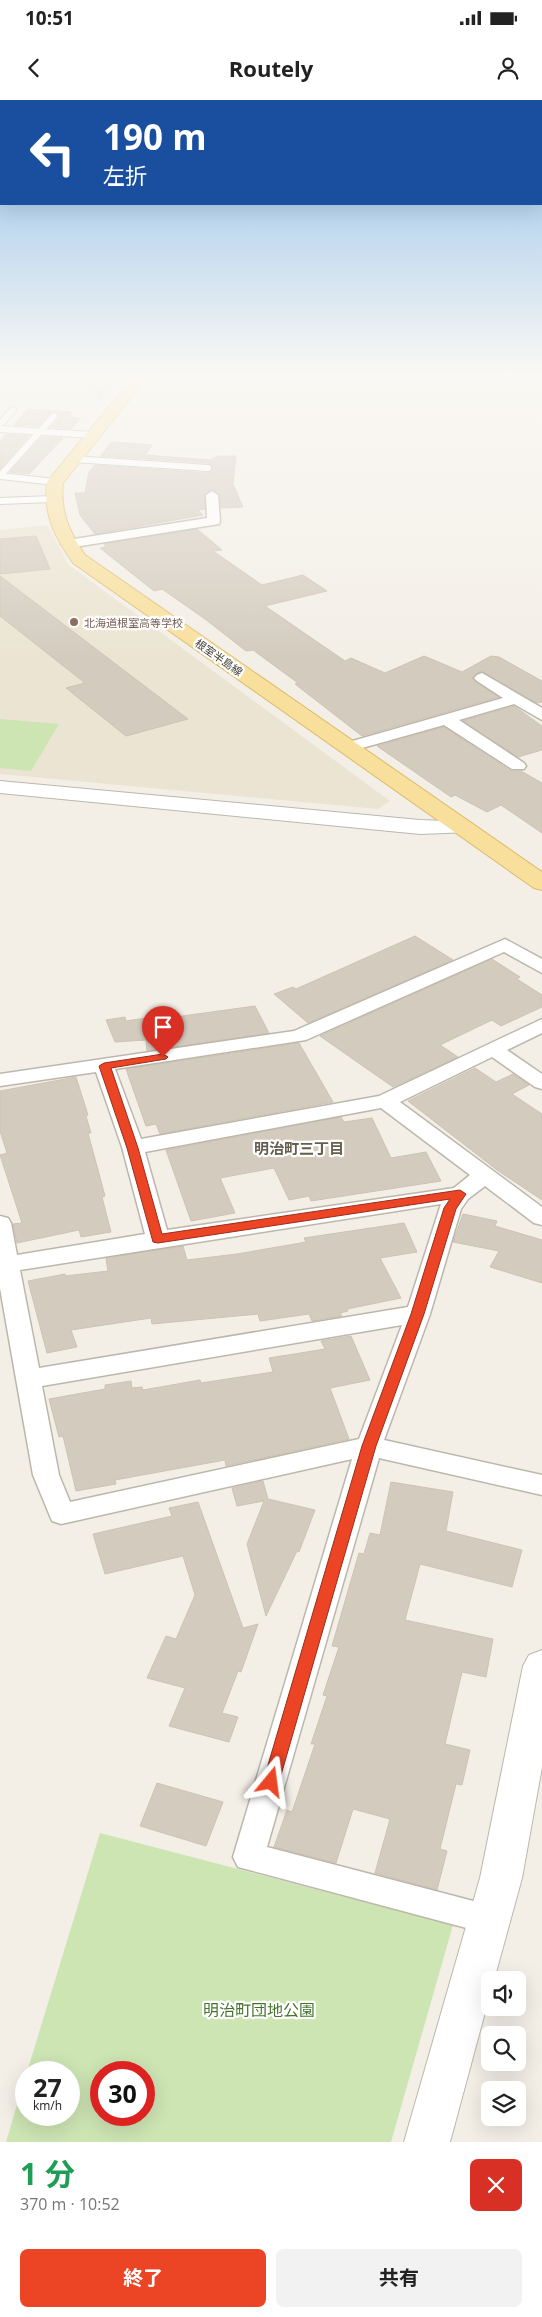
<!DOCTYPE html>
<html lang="ja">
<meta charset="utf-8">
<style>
:root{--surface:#fff;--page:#f2f2f2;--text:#222;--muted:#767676;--accent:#ec4525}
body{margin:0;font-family:"Open Sans","Noto Sans JP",sans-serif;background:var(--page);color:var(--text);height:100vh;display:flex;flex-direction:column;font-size:19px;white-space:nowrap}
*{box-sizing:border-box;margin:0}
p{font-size:16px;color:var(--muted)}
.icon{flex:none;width:28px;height:28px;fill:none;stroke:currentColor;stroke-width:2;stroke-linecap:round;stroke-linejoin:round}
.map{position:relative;height:2042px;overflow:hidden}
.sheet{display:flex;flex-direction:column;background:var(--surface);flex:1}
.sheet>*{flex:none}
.hud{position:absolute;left:0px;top:0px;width:542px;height:105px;box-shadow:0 5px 20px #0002;background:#1a4fa0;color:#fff;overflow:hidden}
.fabs{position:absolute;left:481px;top:1871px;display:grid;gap:10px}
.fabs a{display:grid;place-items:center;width:45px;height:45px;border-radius:8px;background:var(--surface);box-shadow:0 5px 20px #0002;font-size:25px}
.speed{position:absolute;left:15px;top:1961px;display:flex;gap:10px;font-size:25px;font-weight:700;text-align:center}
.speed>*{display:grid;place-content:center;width:65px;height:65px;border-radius:50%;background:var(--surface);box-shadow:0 5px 20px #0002;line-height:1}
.speed small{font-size:12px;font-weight:400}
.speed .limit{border:8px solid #d22;background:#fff;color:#111}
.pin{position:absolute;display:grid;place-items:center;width:42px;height:42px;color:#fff;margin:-51px -21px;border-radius:50% 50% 50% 0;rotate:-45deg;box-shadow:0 0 5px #0007}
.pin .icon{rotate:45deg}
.me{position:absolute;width:55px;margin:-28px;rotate:16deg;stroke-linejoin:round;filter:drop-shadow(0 0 4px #0008)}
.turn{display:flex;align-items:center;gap:18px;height:105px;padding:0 20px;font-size:22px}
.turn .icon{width:65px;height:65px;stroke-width:2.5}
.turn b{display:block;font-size:35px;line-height:42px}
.round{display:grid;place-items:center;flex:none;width:52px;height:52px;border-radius:8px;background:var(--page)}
.overview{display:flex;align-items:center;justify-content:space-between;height:85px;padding:0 20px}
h1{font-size:30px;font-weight:700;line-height:38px;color:#1e9e55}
.button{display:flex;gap:10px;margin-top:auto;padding:10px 20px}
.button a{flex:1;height:58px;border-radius:8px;background:var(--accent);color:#fff;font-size:20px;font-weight:700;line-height:58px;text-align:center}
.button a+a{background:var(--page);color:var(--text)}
.status{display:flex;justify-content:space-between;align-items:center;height:35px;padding:0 25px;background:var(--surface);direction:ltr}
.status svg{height:14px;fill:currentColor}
header{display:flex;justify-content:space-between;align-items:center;height:65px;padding:0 20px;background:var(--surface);font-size:22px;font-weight:700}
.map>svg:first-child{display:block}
.education{fill:#ebe4d2}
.green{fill:#cde4b3;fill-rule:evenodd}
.building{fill:#d3cbbe;stroke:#cec3b1}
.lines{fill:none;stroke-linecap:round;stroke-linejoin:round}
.service-casing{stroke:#bdb7ab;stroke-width:8}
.minor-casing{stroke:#bdb7ab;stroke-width:3}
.tertiary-casing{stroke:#bdb7ab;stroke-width:2}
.primary-casing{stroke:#dcbc6c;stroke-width:2}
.service{stroke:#fff;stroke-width:6}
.minor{fill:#fff;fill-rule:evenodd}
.tertiary{fill:#fff;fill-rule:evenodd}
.primary{fill:#f8df9b;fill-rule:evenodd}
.route{fill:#ec4525;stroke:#992d18}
.education-dot{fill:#8d6e63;stroke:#fff;stroke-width:2}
.labels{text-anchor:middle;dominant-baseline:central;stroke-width:4.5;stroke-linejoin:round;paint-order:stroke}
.far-education-label{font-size:11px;fill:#785e54;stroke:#fff;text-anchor:start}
.far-street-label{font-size:11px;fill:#454037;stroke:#fff}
.neighbourhood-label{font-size:15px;font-weight:bold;fill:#675e4f;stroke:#fff}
.near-park-label{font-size:16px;fill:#47742d;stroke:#fff}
</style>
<div class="status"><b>10:51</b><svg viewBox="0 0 49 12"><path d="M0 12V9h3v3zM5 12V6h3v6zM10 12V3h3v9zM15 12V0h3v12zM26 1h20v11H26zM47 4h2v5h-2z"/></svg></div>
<header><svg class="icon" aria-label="back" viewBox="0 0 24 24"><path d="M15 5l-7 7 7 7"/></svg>Routely<svg class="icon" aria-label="person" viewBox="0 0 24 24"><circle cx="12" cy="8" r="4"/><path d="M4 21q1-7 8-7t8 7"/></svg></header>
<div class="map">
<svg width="542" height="2042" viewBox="0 0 542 2042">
<rect width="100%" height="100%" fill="#f3efe7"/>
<polygon class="education" points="47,425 69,465 390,701 378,709 0,674 0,430"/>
<g class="green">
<polygon points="83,274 121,274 101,299"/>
<polygon points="0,619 59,624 31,671 0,668"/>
<path d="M 100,1733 L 453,1825 L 391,2042 L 6,2042 L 26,1974 L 26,2015 L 69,2015 L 69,1972 L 27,1972 ZM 101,1972 L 144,1972 L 144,2015 L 101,2015 Z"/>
</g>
<g class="building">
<polygon points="28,309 38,310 72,312 69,317 81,318 71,329 51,327 59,318 59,314 55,311 38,326 14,325"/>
<polygon points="6,334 29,336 0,369 0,341"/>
<polygon points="42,337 63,338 29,374 10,372"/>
<polygon points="111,342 152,345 145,355 210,360 218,356 236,356 233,384 243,407 221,408 220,395 211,389 204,395 205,409 198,410 203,415 95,434 80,415 75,393 85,393 89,372 95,365 208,373 213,369 208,363 101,356"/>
<polygon points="197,429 222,450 213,451 262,485 303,475 327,491 265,506 345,561 351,558 385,573 424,556 462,572 491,556 499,557 542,581 542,602 537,603 481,571 476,574 473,579 499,597 362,636 295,584 298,583 253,550 246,551 205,519 162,489 154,491 100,448 106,447 104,444"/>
<polygon points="36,436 50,469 0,474 0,439"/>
<polygon points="0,476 188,619 126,636 66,588 85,583 0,516"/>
<polygon points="514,606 542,626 542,650 518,657 463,621"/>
<polygon points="444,627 511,671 521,671 542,683 542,733 501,705 487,712 455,695 451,697 377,646"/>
<polygon points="415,836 453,860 308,923 274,894 293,887 296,889"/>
<polygon points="492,859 520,877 517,879 542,895 542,907 501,926 492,920 440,945 458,957 393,987 320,936"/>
<polygon points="255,906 269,933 147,951 146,940 115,942 106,920 125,917 126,921 167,915 168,918"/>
<polygon points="299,943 333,1002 160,1034 156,1024 146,1026 126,969"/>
<polygon points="475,968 496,982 513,974 529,985 512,994 542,1014 542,1100 497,1070 408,1001"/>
<polygon points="76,977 88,1015 86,1016 91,1033 88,1033 105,1096 102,1097 111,1132 81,1137 79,1130 17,1143 13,1124 22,1123 0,1055 7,1053 0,1031 0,991"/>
<polygon points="341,1017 344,1022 372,1018 391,1058 426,1052 441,1081 311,1101 309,1096 289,1100 274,1068 220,1078 235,1113 191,1121 166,1050"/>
<polygon points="463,1114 497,1121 495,1126 542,1140 542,1183 490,1167 499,1151 453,1142"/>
<polygon points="404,1123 417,1152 380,1158 401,1198 347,1209 348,1211 340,1213 342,1216 312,1221 309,1214 260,1221 258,1214 152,1224 151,1218 71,1230 77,1247 47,1253 28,1181 65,1174 65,1176 108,1171 106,1158 183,1146 187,1160 237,1154 306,1142 304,1138"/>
<polygon points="351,1236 370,1280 330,1288 349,1339 226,1366 225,1360 115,1380 116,1384 76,1391 63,1336 59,1337 49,1299 105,1289 105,1285 131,1281 132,1288 142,1287 143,1290 200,1280 201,1283 273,1272 269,1258 325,1249 321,1241"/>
<polygon points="263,1381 268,1399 315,1410 299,1452 297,1451 266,1516 247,1444 264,1401 237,1406 232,1388"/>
<polygon points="391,1382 453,1392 446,1431 522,1450 512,1487 420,1464 405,1520 493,1539 486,1577 462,1572 445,1644 470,1650 462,1685 456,1684 440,1749 447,1751 437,1790 375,1773 390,1719 353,1709 336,1763 274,1747 287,1710 292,1712 315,1644 311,1644 327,1596 323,1595 339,1547 332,1546 359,1453 364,1454 370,1433 380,1435"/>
<polygon points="198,1402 243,1528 258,1524 241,1572 238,1571 222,1613 238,1617 229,1642 169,1626 185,1588 147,1578 166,1536 176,1539 195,1495 183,1456 105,1474 93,1434 172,1416 169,1408"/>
<polygon points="157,1683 223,1702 206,1746 140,1726"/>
</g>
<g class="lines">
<defs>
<g id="service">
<polyline points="0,324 13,310"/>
<polyline points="0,329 92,335"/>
<polyline points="73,359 208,368"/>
<polyline points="0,376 54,316"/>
<polyline points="0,376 55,382"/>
<polyline points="0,401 52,399"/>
</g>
<g id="minor">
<polygon points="212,391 218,395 220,421 219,424 68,448 61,444 68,440 207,418 206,395"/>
<polygon points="482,573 542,608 542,620 514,604 459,620 524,663 526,666 524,669 512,669 444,625 348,652 340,647 342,644 503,598 477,581 474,578 477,575"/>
<path d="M 505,839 L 542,859 L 542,873 L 504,852 L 306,940 L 115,969 L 141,1039 L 379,996 L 542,919 L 542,933 L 507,950 L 542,974 L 542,989 L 535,987 L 492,957 L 400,1002 L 542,1107 L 542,1125 L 534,1123 L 485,1086 L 468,1099 L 461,1109 L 430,1214 L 384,1340 L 542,1375 L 542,1395 L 379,1358 L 267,1747 L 500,1808 L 505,1819 L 500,1830 L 489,1834 L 238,1767 L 233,1757 L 352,1359 L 61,1424 L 52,1421 L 33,1375 L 0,1188 L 0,1116 L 8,1118 L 11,1123 L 17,1155 L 145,1134 L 122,1047 L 96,972 L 0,986 L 0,974 L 294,931 ZM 381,1008 L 470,1075 L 454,1088 L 167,1130 L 145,1052 ZM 441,1104 L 408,1207 L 39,1268 L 20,1170 ZM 402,1225 L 359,1339 L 70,1402 L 59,1375 L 42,1286 Z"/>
</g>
<g id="tertiary">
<polygon points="0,681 420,720 470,722 473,727 470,732 420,734 0,693"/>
<polygon points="542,1550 542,1667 522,1778 494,1880 490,1880 490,1894 450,2042 404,2042 480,1778 523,1566 529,1555"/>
</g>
<path id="primary" d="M 136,274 L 150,274 L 63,383 C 60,411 69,432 85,455 L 542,772 L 542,790 L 534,788 L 73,463 C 55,437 43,415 47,382 Z"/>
</defs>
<use href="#service" class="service-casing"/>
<use href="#minor" class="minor-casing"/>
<use href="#tertiary" class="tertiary-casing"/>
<use href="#primary" class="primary-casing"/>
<use href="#service" class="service"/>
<use href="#minor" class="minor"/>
<use href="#tertiary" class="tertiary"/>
<use href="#primary" class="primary"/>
</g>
<linearGradient id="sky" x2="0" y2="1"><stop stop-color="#8ebfea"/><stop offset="0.49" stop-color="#faf8f4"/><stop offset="1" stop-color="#faf8f4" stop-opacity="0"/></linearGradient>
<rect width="542" height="560" fill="url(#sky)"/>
<polygon class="route" points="163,954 168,957 166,959 111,968 138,1048 162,1134 460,1090 466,1094 456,1109 424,1214 376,1346 279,1682 277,1688 271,1690 265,1688 263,1682 362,1346 411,1214 444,1108 450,1099 158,1143 153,1142 127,1048 99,966 104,963"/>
<circle class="education-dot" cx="74" cy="522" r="5"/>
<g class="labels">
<g class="far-education-label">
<text x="84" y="522">北海道根室高等学校</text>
</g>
<g class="far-street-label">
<text transform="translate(219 557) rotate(35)">根室半島線</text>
</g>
<g class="neighbourhood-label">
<text x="299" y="1048">明治町三丁目</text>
</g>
<g class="near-park-label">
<text x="259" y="1910">明治町団地公園</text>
</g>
</g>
</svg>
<div class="fabs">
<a><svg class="icon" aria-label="sound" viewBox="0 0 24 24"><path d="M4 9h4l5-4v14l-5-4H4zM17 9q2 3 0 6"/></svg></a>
<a><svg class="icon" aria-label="search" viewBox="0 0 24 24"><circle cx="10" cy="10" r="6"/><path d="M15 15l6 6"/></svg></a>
<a><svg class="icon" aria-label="layers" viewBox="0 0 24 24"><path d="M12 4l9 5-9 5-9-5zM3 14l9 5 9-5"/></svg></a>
</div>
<div class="speed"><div>27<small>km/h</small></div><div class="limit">30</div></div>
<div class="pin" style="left:163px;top:957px;background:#d93025"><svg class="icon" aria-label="arrive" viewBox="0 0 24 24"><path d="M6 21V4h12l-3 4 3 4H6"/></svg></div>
<svg class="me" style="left:271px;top:1682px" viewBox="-20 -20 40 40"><path d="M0-17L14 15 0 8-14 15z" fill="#ec4525" stroke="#fff" stroke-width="4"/></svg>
<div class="hud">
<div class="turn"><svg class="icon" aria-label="left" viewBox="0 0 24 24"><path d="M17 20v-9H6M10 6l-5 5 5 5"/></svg><div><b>190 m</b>左折</div></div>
</div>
</div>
<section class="sheet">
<div class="overview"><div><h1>1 分</h1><p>370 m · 10:52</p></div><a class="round" style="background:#d93025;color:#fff"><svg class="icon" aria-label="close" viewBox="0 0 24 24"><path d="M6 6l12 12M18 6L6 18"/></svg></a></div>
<div class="button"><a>終了</a><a>共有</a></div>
</section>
